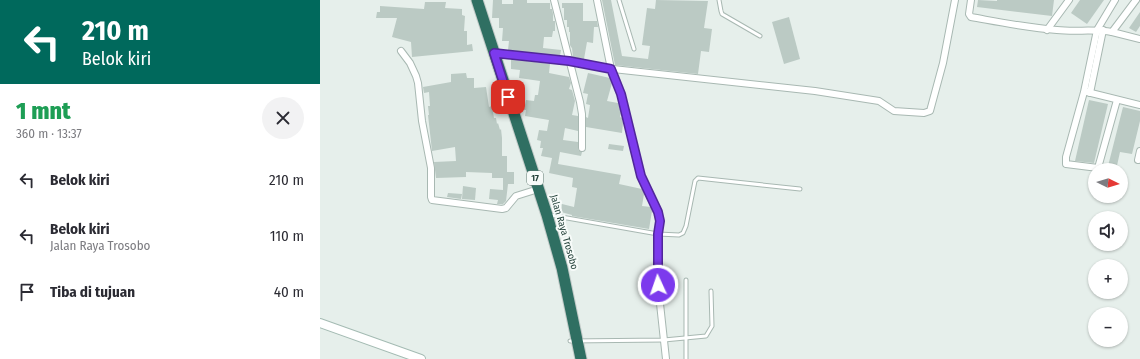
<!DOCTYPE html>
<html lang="id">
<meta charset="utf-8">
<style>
:root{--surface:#fff;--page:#f2f2f3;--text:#2b2b33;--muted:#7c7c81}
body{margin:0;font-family:"Fira Sans Condensed",sans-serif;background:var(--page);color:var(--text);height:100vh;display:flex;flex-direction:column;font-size:15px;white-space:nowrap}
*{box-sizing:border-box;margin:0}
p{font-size:13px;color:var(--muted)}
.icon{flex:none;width:22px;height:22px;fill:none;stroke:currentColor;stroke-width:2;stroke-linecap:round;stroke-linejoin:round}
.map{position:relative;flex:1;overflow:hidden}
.side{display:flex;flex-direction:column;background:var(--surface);width:320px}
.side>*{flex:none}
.guide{background:#00695c;color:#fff;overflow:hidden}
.needle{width:26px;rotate:95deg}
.fabs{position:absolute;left:768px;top:163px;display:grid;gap:8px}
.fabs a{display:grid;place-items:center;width:40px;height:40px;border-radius:50%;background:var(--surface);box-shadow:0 1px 3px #0004;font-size:20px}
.pin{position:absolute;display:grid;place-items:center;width:34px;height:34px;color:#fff;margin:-17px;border-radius:8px;box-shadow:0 2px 6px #0006}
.me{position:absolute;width:44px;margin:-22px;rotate:357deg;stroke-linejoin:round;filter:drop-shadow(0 0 3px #0008)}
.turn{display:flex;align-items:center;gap:14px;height:84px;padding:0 16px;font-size:18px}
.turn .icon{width:52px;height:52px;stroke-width:2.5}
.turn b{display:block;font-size:28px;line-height:34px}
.round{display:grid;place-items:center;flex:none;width:42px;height:42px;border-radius:21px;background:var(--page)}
.summary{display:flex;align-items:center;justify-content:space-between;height:68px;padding:0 16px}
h1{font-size:24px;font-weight:800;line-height:30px;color:#1e9e55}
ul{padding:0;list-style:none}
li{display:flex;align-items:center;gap:12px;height:56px;padding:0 16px}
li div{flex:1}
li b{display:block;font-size:15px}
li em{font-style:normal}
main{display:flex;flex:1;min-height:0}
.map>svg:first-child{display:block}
.building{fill:#bbcac4}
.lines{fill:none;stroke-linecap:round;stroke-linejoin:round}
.lane-casing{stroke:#a8b8b2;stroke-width:5}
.street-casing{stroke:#a8b8b2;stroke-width:8}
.secondary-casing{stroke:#a4bbb3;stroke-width:10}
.highway-casing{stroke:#c2cac8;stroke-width:13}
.lane{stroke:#fff;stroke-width:3}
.street{stroke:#fff;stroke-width:6}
.secondary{stroke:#fff;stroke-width:8}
.highway{stroke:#2f6f62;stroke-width:11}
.route-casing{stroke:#51269a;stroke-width:10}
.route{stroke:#7c3aed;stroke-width:7}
.labels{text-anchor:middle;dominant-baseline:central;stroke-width:4;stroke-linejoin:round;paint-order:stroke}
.shield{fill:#f7fbf9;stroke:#637a73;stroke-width:1}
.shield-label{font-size:9px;font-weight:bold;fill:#24423a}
.street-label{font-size:10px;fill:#24423a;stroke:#f7fbf9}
</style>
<main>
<section class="side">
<div class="guide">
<div class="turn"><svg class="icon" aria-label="left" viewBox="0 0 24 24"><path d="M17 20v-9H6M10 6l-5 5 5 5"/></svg><div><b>210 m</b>Belok kiri</div></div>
</div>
<div class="summary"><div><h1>1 mnt</h1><p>360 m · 13:37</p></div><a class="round"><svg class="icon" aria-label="close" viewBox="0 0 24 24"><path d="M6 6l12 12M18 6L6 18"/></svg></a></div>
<ul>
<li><svg class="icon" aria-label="left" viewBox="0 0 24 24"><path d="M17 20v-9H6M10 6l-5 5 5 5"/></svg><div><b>Belok kiri</b></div><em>210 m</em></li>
<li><svg class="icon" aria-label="left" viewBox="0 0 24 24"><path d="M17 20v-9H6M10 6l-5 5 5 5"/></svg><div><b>Belok kiri</b><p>Jalan Raya Trosobo</p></div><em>110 m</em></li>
<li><svg class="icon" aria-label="arrive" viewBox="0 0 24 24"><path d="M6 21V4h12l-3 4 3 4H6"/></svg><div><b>Tiba di tujuan</b></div><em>40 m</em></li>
</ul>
</section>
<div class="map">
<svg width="820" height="359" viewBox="0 0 820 359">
<rect width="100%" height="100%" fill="#e6efeb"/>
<g class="building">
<polygon points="173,0 182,0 182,4 193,4 193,0 207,0 207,3 230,3 230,9 232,9 233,14 233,21 235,21 235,31 233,31 232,37 224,37 223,48 241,50 240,56 188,50 189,41 182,41 183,28 179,28 179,18 172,18"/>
<polygon points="282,0 291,0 302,56 328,59 330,46 322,45 327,8 335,9 336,0 388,1 384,28 392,29 389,52 381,51 378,74 295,65"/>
<polygon points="658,0 677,1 677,0 734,0 732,16 657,7"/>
<polygon points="760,0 784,0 767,24 751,13"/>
<polygon points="105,2 126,2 125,8 142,9 142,15 145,16 144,31 147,31 147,45 152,44 153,51 92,57 91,42 72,37 77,18 56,18 57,12 60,12 60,6 104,9"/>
<polygon points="242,3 263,3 263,21 277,21 278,27 274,27 273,43 267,42 264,59 253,57 252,48 251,47 250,45 250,32 249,32 249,27 247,27 247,20 244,20 244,8 242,8"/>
<polygon points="820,12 820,26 816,32 809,28"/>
<polygon points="469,17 480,59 464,64 452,22"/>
<polygon points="191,59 230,64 229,73 249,77 251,83 249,89 252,90 255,101 252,115 258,116 258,131 245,128 243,140 258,142 258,150 262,152 261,156 240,152 238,164 301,175 299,184 322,189 324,194 322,206 331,207 332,211 329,229 252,216 252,215 241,212 242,204 254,207 257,188 252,187 253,178 229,173 232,158 221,156 223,148 220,148 221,141 217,140 219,130 227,131 229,120 205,116 206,110 204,110 206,100 214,101 215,95 218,95 220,81 199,78 200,70 191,69"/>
<polygon points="146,73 147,78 154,78 154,88 166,87 169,107 172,106 174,118 176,118 177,124 178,123 180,130 181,129 182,138 182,156 187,156 187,172 194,172 194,184 188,184 186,201 183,204 177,204 178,200 169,199 170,189 183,190 183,178 172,178 172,173 146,172 146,177 116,178 114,162 136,161 135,147 112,151 108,115 109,115 108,106 110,106 109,92 104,93 103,87 131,82 131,74"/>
<polygon points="268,73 290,78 292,83 287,101 298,103 301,113 300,117 302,118 303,123 302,133 266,127 266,117 268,118 270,105 266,104 268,94 263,93"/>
<polygon points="769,100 788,104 774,163 755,161"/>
<polygon points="803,107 820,111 820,121 812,154 800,152 796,170 787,170"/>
<polygon points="289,144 304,146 303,151 288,149"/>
<polygon points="143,186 156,188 155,200 142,199"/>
<polygon points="128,193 142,194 141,199 127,197"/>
</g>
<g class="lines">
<defs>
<g id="lane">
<polyline points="299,0 314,49"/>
<polyline points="399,0 401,11 402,14 440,36"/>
<polyline points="230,215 338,234 359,235 363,233 366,226 375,181 378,178 480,189"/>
<polyline points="366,280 366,359"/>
<polyline points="250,341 344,340 386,336 392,326 391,291"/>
</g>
<g id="street">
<polyline points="234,0 260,102 262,114 262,148"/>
<polyline points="277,0 291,69 301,95 321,176 338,212 340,221 338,234 337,276 346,359"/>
<path d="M 651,0 L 649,14 L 651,17 C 679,22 708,28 737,30 C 755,32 774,29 792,32"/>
<polyline points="795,0 777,30 764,92 746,157 746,164 778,168 797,100"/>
<polyline points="816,0 792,32 820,39"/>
<polyline points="727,30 749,0"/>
<polyline points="81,51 90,63 96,76 98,83 102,121 111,168 111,197 112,200 182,209 186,208 196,196 212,191"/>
<polyline points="174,53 249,61 293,69 495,91 559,101 574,111 604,113 610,111 623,63 635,0"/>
<polyline points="767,92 820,105"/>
<polyline points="770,93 783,30"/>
<polyline points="818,160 820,151"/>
</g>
<polyline id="secondary" points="0,323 101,359"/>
<polyline id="highway" points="157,0 227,215 242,268 261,359"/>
</defs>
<use href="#lane" class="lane-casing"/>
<use href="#street" class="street-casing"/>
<use href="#secondary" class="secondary-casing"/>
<use href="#highway" class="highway-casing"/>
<use href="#lane" class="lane"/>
<use href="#street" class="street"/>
<use href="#secondary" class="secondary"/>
<use href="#highway" class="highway"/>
</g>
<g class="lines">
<defs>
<polyline id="route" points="188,97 174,53 249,61 291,69 301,94 321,176 338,212 340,221 338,234 338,285"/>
</defs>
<use href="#route" class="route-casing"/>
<use href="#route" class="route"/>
</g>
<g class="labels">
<rect class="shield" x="207" y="171" width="16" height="14" rx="3"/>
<g class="shield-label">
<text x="215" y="178">17</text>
</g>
<g class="street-label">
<text transform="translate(244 232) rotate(74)">Jalan Raya Trosobo</text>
</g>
</g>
</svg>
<div class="fabs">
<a><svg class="needle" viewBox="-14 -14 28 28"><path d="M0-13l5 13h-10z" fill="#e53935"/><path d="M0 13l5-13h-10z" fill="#7c7c81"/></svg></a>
<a><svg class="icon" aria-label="sound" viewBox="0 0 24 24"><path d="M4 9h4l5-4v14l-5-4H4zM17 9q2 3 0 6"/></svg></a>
<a>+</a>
<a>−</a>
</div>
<div class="pin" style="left:188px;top:97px;background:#d93025"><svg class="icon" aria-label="arrive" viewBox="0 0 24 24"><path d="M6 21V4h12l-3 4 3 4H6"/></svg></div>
<svg class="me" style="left:338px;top:285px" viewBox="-20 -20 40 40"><circle r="17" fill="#7c3aed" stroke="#fff" stroke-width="3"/><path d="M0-11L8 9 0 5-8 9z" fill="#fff"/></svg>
</div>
</main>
